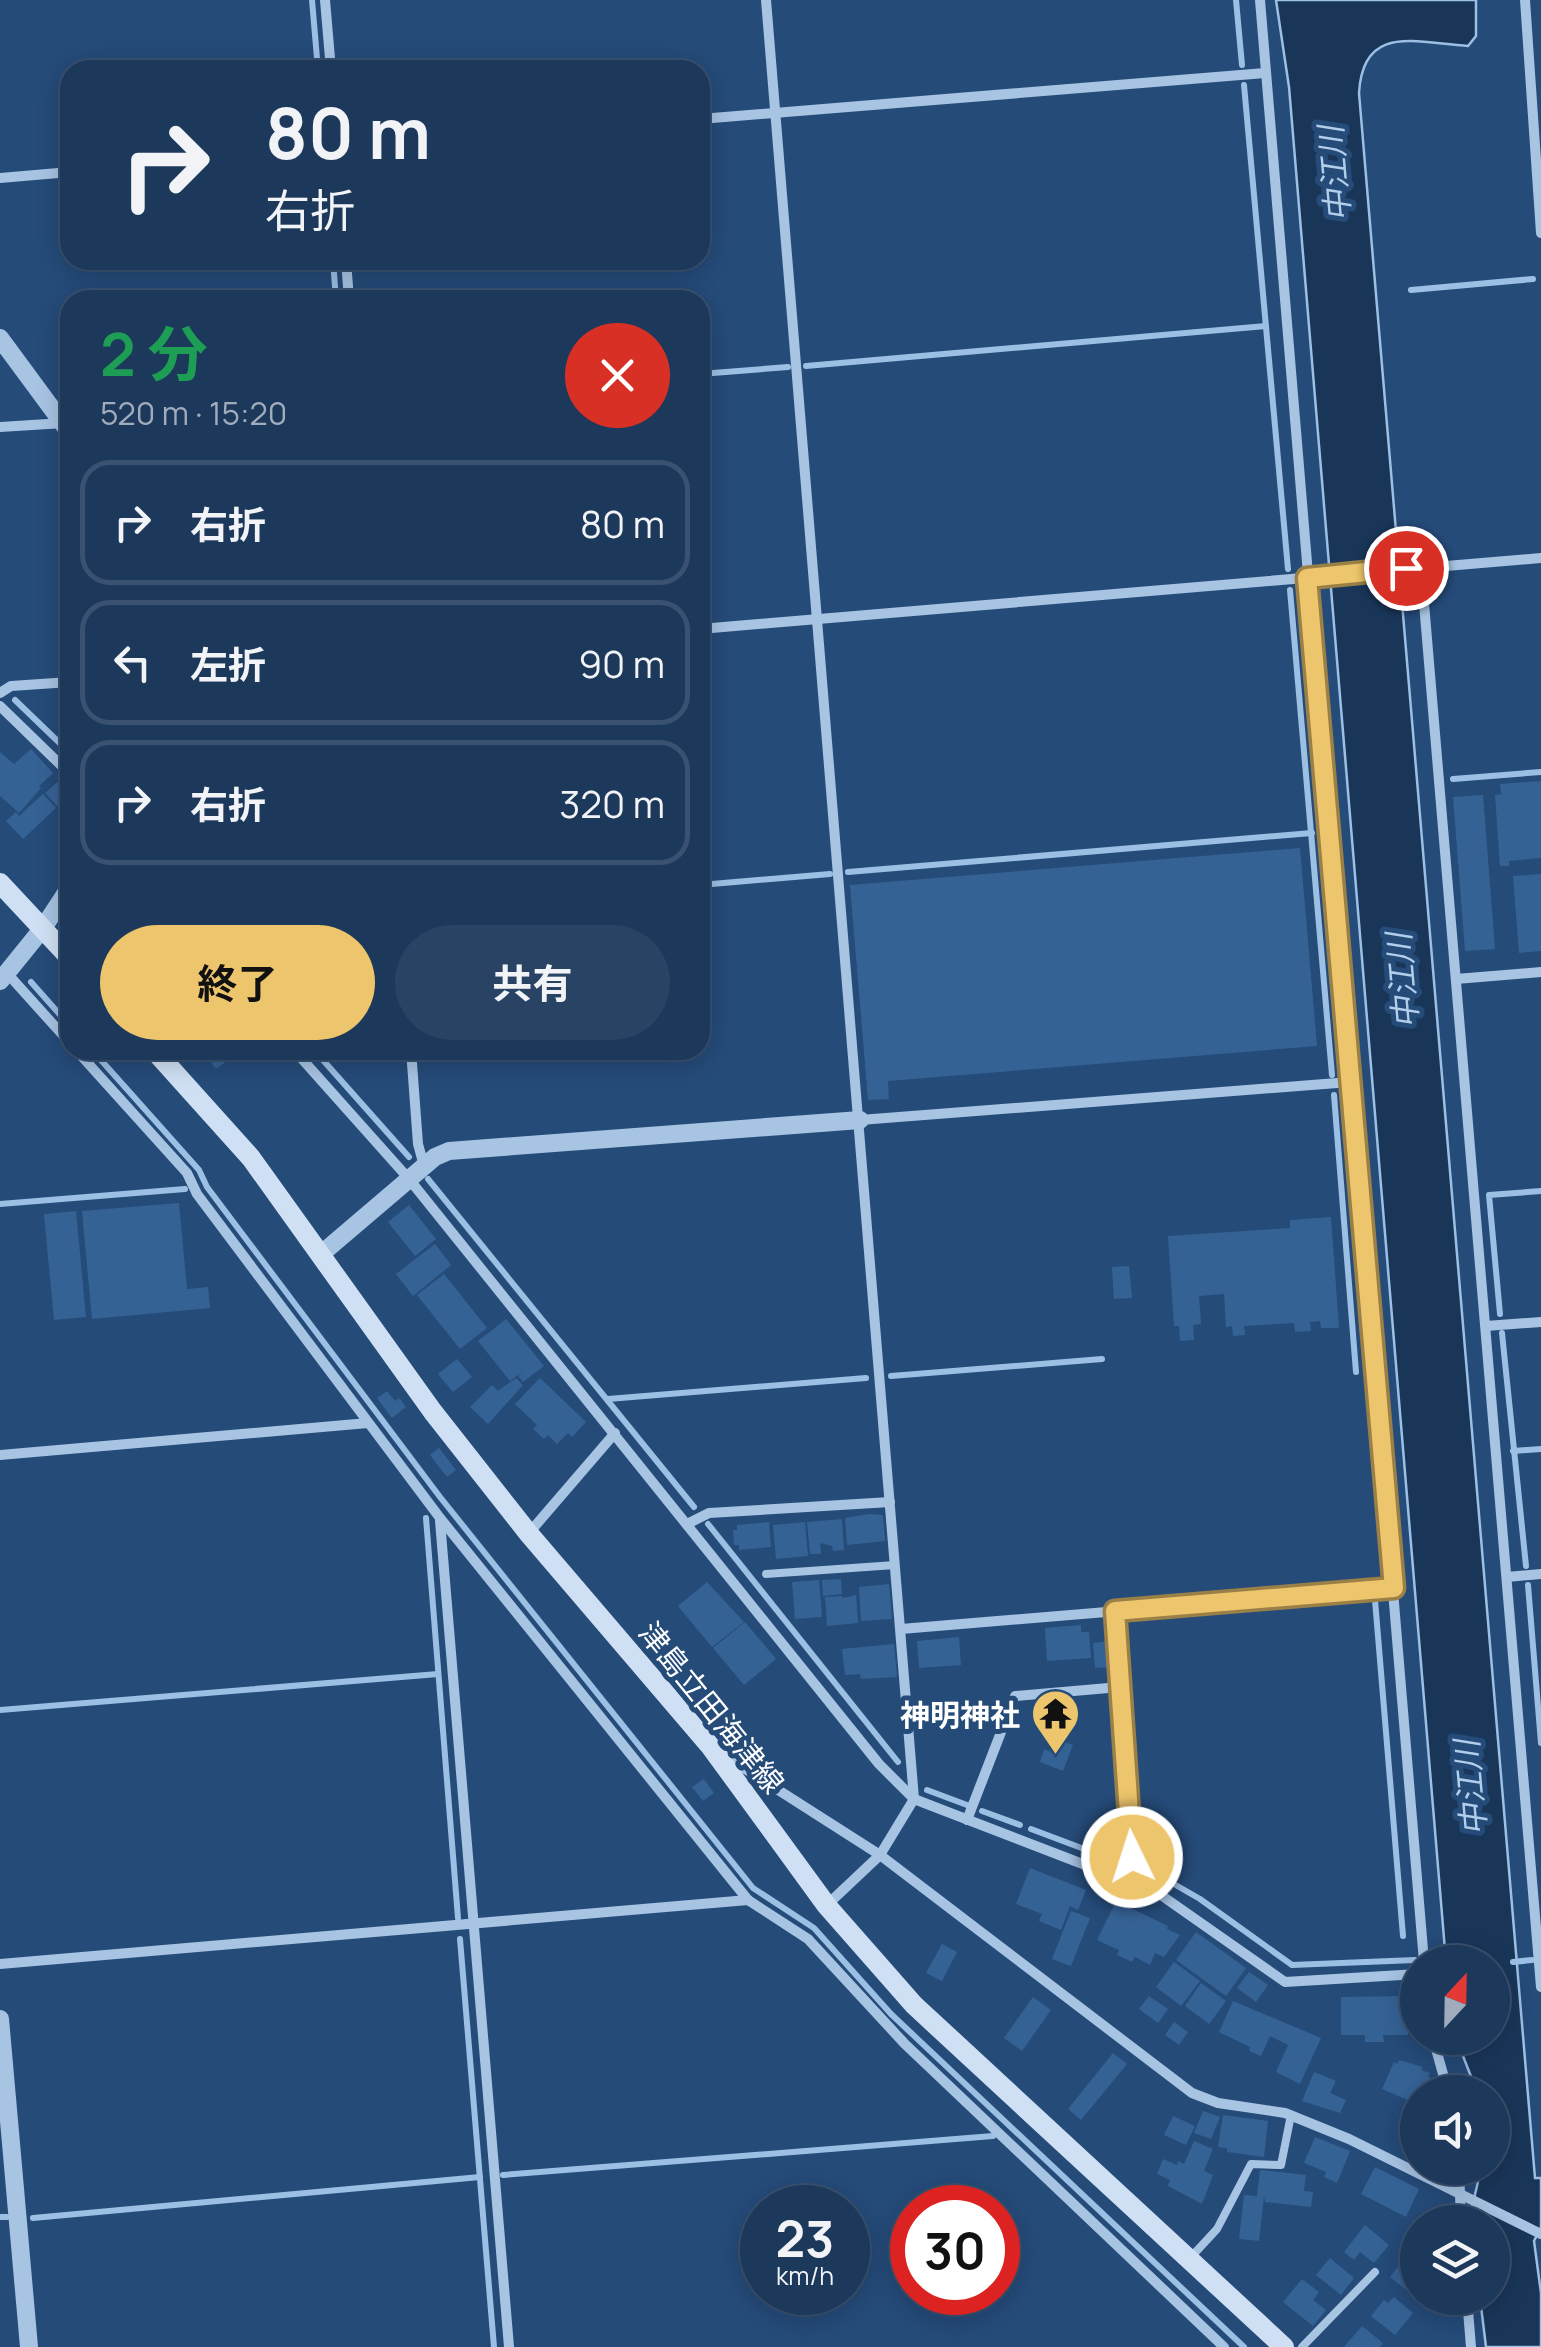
<!DOCTYPE html>
<html lang="ja">
<meta charset="utf-8">
<style>
:root{--surface:#1c385b;--page:#294364;--text:#f1f3f6;--muted:#a0acbb;--line:#3a5271;--accent:#edc56c}
body{margin:0;font-family:Manrope,"Noto Sans JP",sans-serif;background:var(--page);color:var(--text);height:100vh;display:flex;flex-direction:column;font-size:38px;white-space:nowrap}
*{box-sizing:border-box;margin:0}
p{font-size:32px;color:var(--muted)}
.icon{flex:none;width:55px;height:55px;fill:none;stroke:currentColor;stroke-width:2;stroke-linecap:round;stroke-linejoin:round}
.map{position:relative;flex:1;overflow:hidden}
.details{position:absolute;left:60px;top:290px;width:650px;height:770px;display:flex;flex-direction:column;background:var(--surface);border-radius:30px;box-shadow:0 5px 25px #0003,0 0 0 2px var(--line)}
.details>*{flex:none}
.top-card{position:absolute;left:60px;top:60px;width:650px;height:210px;border-radius:30px;box-shadow:0 5px 25px #0003,0 0 0 2px var(--line);background:#1c385b;color:var(--text);overflow:hidden}
.needle{width:65px;rotate:22deg}
.buttons{position:absolute;left:1400px;top:1945px;display:grid;gap:20px}
.buttons a{display:grid;place-items:center;width:110px;height:110px;border-radius:50%;background:var(--surface);box-shadow:0 5px 25px #0003,0 0 0 2px var(--line);font-size:50px}
.speed{position:absolute;left:740px;top:2185px;display:flex;gap:20px;font-size:50px;font-weight:700;text-align:center}
.speed>*{display:grid;place-content:center;width:130px;height:130px;border-radius:50%;background:var(--surface);box-shadow:0 5px 25px #0003,0 0 0 2px var(--line);line-height:1}
.speed small{font-size:25px;font-weight:400}
.speed .limit{border:15px solid #d22;background:#fff;color:#111}
.pin{position:absolute;display:grid;place-items:center;width:85px;height:85px;color:#fff;margin:-42px;border:5px solid #fff;border-radius:50%;box-shadow:0 2px 10px #0007}
.me{position:absolute;width:110px;margin:-55px;rotate:356deg;stroke-linejoin:round;filter:drop-shadow(0 0 8px #0008)}
.turn{display:flex;align-items:center;gap:35px;height:210px;padding:0 40px;font-size:45px}
.turn .icon{width:130px;height:130px;stroke-width:2.5}
.turn b{display:block;font-size:70px;line-height:85px}
.round{display:grid;place-items:center;flex:none;width:105px;height:105px;border-radius:52px;background:var(--page)}
.head{display:flex;align-items:center;justify-content:space-between;height:170px;padding:0 40px}
h1{font-size:60px;font-weight:700;line-height:75px;color:#1e9e55}
.action{display:flex;gap:20px;margin-top:auto;padding:20px 40px}
.action a{flex:1;height:115px;border-radius:60px;background:var(--accent);color:#111;font-size:40px;font-weight:700;line-height:115px;text-align:center}
.action a+a{background:var(--page);color:var(--text)}
ul{padding:0;list-style:none}
li{display:flex;align-items:center;gap:30px;height:125px;margin:0 20px 15px;padding:0 20px;border:5px solid var(--line);border-radius:30px}
li div{flex:1}
li b{display:block;font-size:38px}
li em{font-style:normal}
.map>svg:first-child{display:block}
.water{fill:#193659;stroke:#9cbfe4;stroke-width:2.5}
.lines{fill:none;stroke-linecap:round;stroke-linejoin:round}
.stream{stroke:#9cbfe4;stroke-width:6}
.building{fill:#356295}
.service{stroke:#a7c4e3;stroke-width:8}
.minor{stroke:#a7c4e3;stroke-width:10}
.tertiary{stroke:#a7c4e3;stroke-width:18}
.secondary{stroke:#d0e0f4;stroke-width:20}
.route-casing{stroke:#9a8046;stroke-width:25}
.route{stroke:#edc56c;stroke-width:18}
.labels{text-anchor:middle;dominant-baseline:central;stroke-width:10;stroke-linejoin:round;paint-order:stroke}
.street-label{font-size:30px;fill:#fff;stroke:#254b79}
.poi-label{font-size:30px;font-weight:bold;fill:#fff;stroke:#254b79;text-anchor:end}
.water-label{font-size:32px;font-style:italic;fill:#b2ceeb;stroke:#254b79}
</style>
<div class="map">
<svg width="1541" height="2347" viewBox="0 0 1541 2347">
<rect width="100%" height="100%" fill="#254b79"/>
<path class="water" d="M 1276,0 L 1476,0 L 1476,36 L 1468,46 C 1416,43 1363,23 1359,93 L 1535,2178 L 1541,2178 L 1541,2227 L 1534,2241 L 1541,2293 L 1541,2347 L 1486,2347 L 1480,2298 L 1492,2298 L 1492,2222 L 1471,2222 C 1469,2208 1479,2187 1480,2168 L 1492,2168 L 1492,2092 L 1477,2092 L 1456,2038 L 1492,2038 L 1492,1962 L 1446,1962 L 1289,87 Z"/>
<g class="lines">
<g class="stream">
<polyline points="312,0 318,70"/>
<polyline points="1236,0 1242,65"/>
<polyline points="1244,85 1288,569"/>
<polyline points="333,260 336,300"/>
<polyline points="1411,290 1533,279"/>
<polyline points="806,366 1266,326"/>
<polyline points="700,374 788,367"/>
<polyline points="1290,590 1332,1075"/>
<polyline points="15,700 70,753"/>
<polyline points="1453,779 1541,772"/>
<polyline points="848,872 1312,833"/>
<polyline points="700,885 830,874"/>
<polyline points="31,982 70,1026"/>
<polyline points="92,1050 199,1170 207,1187 440,1497 753,1888 814,1928 891,2014 1244,2347"/>
<polyline points="314,1050 409,1157"/>
<polyline points="1334,1095 1356,1372"/>
<polyline points="428,1179 694,1507"/>
<polyline points="0,1204 185,1189"/>
<polyline points="1500,1314 1489,1195 1541,1191"/>
<polyline points="1502,1333 1526,1566"/>
<polyline points="891,1376 1102,1359"/>
<polyline points="608,1399 866,1378"/>
<polyline points="1513,1451 1541,1449"/>
<polyline points="426,1518 458,1918"/>
<polyline points="708,1524 898,1762"/>
<polyline points="1528,1585 1541,1743"/>
<polyline points="1375,1600 1403,1936"/>
<polyline points="0,1710 438,1674"/>
<polyline points="927,1790 967,1805"/>
<polyline points="982,1811 1020,1825"/>
<polyline points="1031,1829 1116,1861"/>
<polyline points="1142,1870 1167,1880 1200,1899 1292,1965 1415,1960"/>
<polyline points="460,1939 494,2347"/>
<polyline points="1434,1960 1452,1959"/>
<polyline points="1513,1962 1532,1960"/>
<polyline points="503,2175 993,2136"/>
<polyline points="0,2217 7,2217"/>
<polyline points="33,2218 480,2177"/>
</g>
</g>
<g class="building">
<polygon points="31,749 53,773 39,786 41,788 19,813 0,796 0,752 14,764"/>
<polygon points="61,779 70,788 70,794 57,806 45,793"/>
<polygon points="1541,781 1541,858 1509,861 1509,866 1500,866 1495,795 1501,794 1500,784"/>
<polygon points="43,794 56,808 23,839 6,821 16,812 19,816"/>
<polygon points="1483,795 1495,949 1465,951 1453,797"/>
<polygon points="1300,848 1317,1046 888,1081 889,1099 868,1100 850,885"/>
<polygon points="1541,874 1541,951 1519,953 1513,876"/>
<polygon points="212,1050 228,1050 233,1056 216,1069 206,1055"/>
<polygon points="179,1203 187,1289 208,1287 210,1308 92,1319 82,1211"/>
<polygon points="409,1205 436,1239 415,1256 388,1222"/>
<polygon points="76,1211 86,1317 54,1320 44,1214"/>
<polygon points="1331,1217 1339,1328 1321,1328 1320,1321 1310,1322 1311,1331 1295,1332 1294,1323 1244,1326 1245,1335 1233,1336 1232,1326 1226,1327 1224,1294 1199,1296 1201,1324 1193,1325 1194,1340 1180,1341 1179,1326 1174,1326 1168,1236 1290,1228 1290,1220"/>
<polygon points="435,1244 451,1265 413,1296 396,1274"/>
<polygon points="1129,1266 1132,1298 1114,1299 1112,1267"/>
<polygon points="444,1274 487,1328 460,1349 417,1295"/>
<polygon points="506,1319 544,1366 523,1382 518,1376 523,1371 510,1381 478,1341"/>
<polygon points="457,1359 472,1377 453,1392 438,1374"/>
<polygon points="516,1378 523,1385 488,1424 470,1407 492,1385 498,1391"/>
<polygon points="540,1378 586,1422 572,1437 568,1433 557,1444 548,1435 544,1439 533,1429 537,1425 515,1404"/>
<polygon points="387,1391 395,1401 399,1398 406,1407 392,1418 377,1398"/>
<polygon points="439,1448 456,1470 447,1477 430,1455"/>
<polygon points="869,1514 883,1515 885,1541 847,1545 845,1518"/>
<polygon points="842,1519 844,1550 833,1551 832,1546 820,1543 821,1554 810,1554 807,1522"/>
<polygon points="769,1522 771,1547 739,1550 739,1545 734,1545 733,1530 737,1530 737,1525"/>
<polygon points="805,1522 808,1556 776,1559 773,1525"/>
<polygon points="841,1579 842,1594 823,1596 822,1580"/>
<polygon points="819,1580 822,1617 795,1619 792,1582"/>
<polygon points="707,1582 744,1622 712,1647 678,1606"/>
<polygon points="889,1584 892,1619 861,1621 859,1587"/>
<polygon points="856,1595 858,1623 827,1626 825,1597 842,1596 843,1598"/>
<polygon points="745,1622 776,1659 744,1685 713,1648"/>
<polygon points="1081,1625 1081,1632 1089,1632 1091,1658 1047,1661 1045,1628"/>
<polygon points="959,1637 961,1665 919,1668 917,1641"/>
<polygon points="1109,1641 1111,1667 1095,1668 1093,1643"/>
<polygon points="894,1644 897,1677 861,1679 860,1674 845,1675 842,1649"/>
<polygon points="1059,1740 1073,1745 1063,1771 1040,1762 1044,1749 1054,1753"/>
<polygon points="704,1779 714,1793 703,1801 692,1787"/>
<polygon points="1030,1868 1086,1890 1078,1910 1070,1906 1061,1930 1039,1921 1042,1914 1016,1904"/>
<polygon points="1116,1901 1168,1926 1167,1929 1180,1935 1164,1957 1155,1953 1150,1965 1135,1957 1132,1962 1117,1955 1119,1950 1097,1940"/>
<polygon points="1071,1911 1090,1918 1071,1966 1052,1959"/>
<polygon points="1196,1932 1246,1968 1226,1996 1176,1960"/>
<polygon points="942,1944 957,1952 942,1981 926,1973"/>
<polygon points="1174,1962 1200,1981 1181,2006 1156,1987"/>
<polygon points="1249,1972 1268,1985 1256,2002 1237,1988"/>
<polygon points="1201,1983 1226,2001 1209,2024 1185,2006"/>
<polygon points="1149,1996 1168,2009 1158,2023 1139,2009"/>
<polygon points="1408,1996 1408,2035 1383,2035 1384,2042 1365,2042 1365,2035 1341,2035 1341,1997"/>
<polygon points="1033,1997 1051,2010 1022,2051 1004,2038"/>
<polygon points="1233,2001 1321,2038 1300,2084 1276,2072 1288,2045 1270,2036 1261,2056 1249,2051 1250,2047 1219,2032"/>
<polygon points="1174,2022 1188,2032 1179,2045 1165,2035"/>
<polygon points="1113,2053 1127,2064 1081,2120 1068,2109"/>
<polygon points="1399,2060 1423,2067 1421,2070 1430,2073 1428,2077 1439,2081 1434,2092 1418,2092 1418,2109 1410,2106 1412,2102 1382,2089 1394,2062 1397,2064"/>
<polygon points="1314,2072 1336,2081 1330,2093 1346,2100 1340,2113 1302,2101"/>
<polygon points="1203,2111 1220,2117 1211,2139 1194,2133"/>
<polygon points="1223,2115 1268,2121 1264,2157 1227,2152 1227,2148 1218,2147"/>
<polygon points="1173,2116 1195,2126 1186,2145 1164,2135"/>
<polygon points="1315,2137 1350,2151 1337,2183 1324,2177 1326,2172 1304,2163"/>
<polygon points="1194,2141 1213,2149 1204,2171 1213,2175 1202,2204 1168,2186 1170,2180 1157,2174 1163,2159 1177,2165 1178,2161 1184,2164"/>
<polygon points="1375,2167 1419,2189 1406,2217 1361,2194"/>
<polygon points="1260,2170 1306,2175 1304,2191 1313,2192 1311,2207 1265,2202 1264,2196 1259,2241 1239,2239 1244,2195 1257,2196"/>
<polygon points="1365,2225 1389,2245 1374,2263 1360,2252 1354,2260 1344,2252"/>
<polygon points="1330,2258 1354,2278 1341,2295 1316,2275"/>
<polygon points="1412,2260 1418,2265 1418,2298 1426,2298 1422,2302 1390,2277 1401,2263 1406,2267"/>
<polygon points="1302,2279 1319,2292 1313,2300 1326,2310 1313,2326 1283,2302"/>
<polygon points="1394,2297 1413,2313 1395,2335 1371,2316 1384,2300 1388,2303"/>
<polygon points="1362,2326 1383,2343 1380,2347 1344,2347"/>
</g>
<g class="lines">
<g class="service">
<polyline points="766,1574 895,1565"/>
<polyline points="1192,2256 1217,2229 1251,2164 1281,2165 1291,2115"/>
<polyline points="1302,2347 1375,2272"/>
</g>
<g class="minor">
<polyline points="325,0 331,70"/>
<polyline points="766,0 914,1799 880,1855 827,1905"/>
<polyline points="1260,0 1424,1962"/>
<polyline points="1525,0 1541,233"/>
<polyline points="700,119 1265,73"/>
<polyline points="0,178 70,172"/>
<polyline points="346,260 349,300"/>
<polyline points="0,427 64,423"/>
<polyline points="1421,568 1541,1987"/>
<polyline points="700,629 1541,558"/>
<polyline points="0,693 11,686 70,682"/>
<polyline points="0,706 70,774"/>
<polyline points="6,972 70,1043"/>
<polyline points="1456,979 1541,972"/>
<polyline points="76,1050 187,1173 197,1194 440,1518 748,1900 808,1939 904,2043 1224,2347"/>
<polyline points="294,1050 409,1179 879,1764 914,1799 1158,1893 1285,1982 1418,1974"/>
<polyline points="411,1050 418,1144 424,1166"/>
<polyline points="860,1120 1350,1082"/>
<polyline points="1486,1326 1541,1322"/>
<polyline points="0,1455 368,1423"/>
<polyline points="440,1521 509,2347"/>
<polyline points="687,1524 709,1513 890,1502"/>
<polyline points="529,1533 615,1433"/>
<polyline points="1507,1577 1541,1574"/>
<polyline points="1115,1611 1132,1857 1124,1880"/>
<polyline points="901,1629 1394,1588"/>
<polyline points="725,1756 880,1855 1192,2093 1218,2103 1285,2113 1349,2139 1541,2234"/>
<polyline points="967,1820 1015,1696 1120,1687"/>
<polyline points="0,1964 748,1900"/>
<polyline points="1433,2038 1448,2092"/>
<polyline points="1459,2168 1461,2222"/>
<polyline points="1467,2298 1471,2347"/>
</g>
<g class="tertiary">
<polyline points="0,338 70,433"/>
<polyline points="0,981 43,928 70,887"/>
<polyline points="320,1255 435,1157 449,1151 860,1120"/>
<polyline points="0,2019 29,2347"/>
</g>
<g class="secondary">
<polyline points="0,883 70,958"/>
<polyline points="154,1050 251,1158 433,1412 529,1534 711,1747 827,1906 914,2005 1284,2347"/>
</g>
</g>
<g class="lines">
<defs>
<polyline id="route" points="1132,1857 1115,1611 1394,1588 1307,578 1406,568"/>
</defs>
<use href="#route" class="route-casing"/>
<use href="#route" class="route"/>
</g>
<defs>
<symbol id="temple-pin" viewBox="-11 -11 22 30"><path d="M0 17L-7.5 6A9.5 9.5 0 1 1 7.5 6Z" fill="#edc56c" stroke="#254b79"/><path d="M0-6L5-2H3V0L6.5 2.5H4V6H1.5V3h-3V6H-4V2.5H-6.5L-3 0V-2H-5Z" fill="#111"/></symbol>
</defs>
<g fill-rule="evenodd">
<use href="#temple-pin" x="1028" y="1686" width="55" height="75"/>
</g>
<g class="labels">
<g class="street-label">
<text transform="translate(712 1707) rotate(51)">津島立田海津線</text>
</g>
<g class="poi-label">
<text x="1020" y="1714">神明神社</text>
</g>
<g class="water-label">
<text transform="translate(1334 174) rotate(-95)">中江川</text>
<text transform="translate(1402 981) rotate(-95)">中江川</text>
<text transform="translate(1470 1788) rotate(-95)">中江川</text>
</g>
</g>
</svg>
<div class="buttons">
<a><svg class="needle" viewBox="-14 -14 28 28"><path d="M0-13l5 13h-10z" fill="#e53935"/><path d="M0 13l5-13h-10z" fill="#a0acbb"/></svg></a>
<a><svg class="icon" aria-label="sound" viewBox="0 0 24 24"><path d="M4 9h4l5-4v14l-5-4H4zM17 9q2 3 0 6"/></svg></a>
<a><svg class="icon" aria-label="layers" viewBox="0 0 24 24"><path d="M12 4l9 5-9 5-9-5zM3 14l9 5 9-5"/></svg></a>
</div>
<div class="speed"><div>23<small>km/h</small></div><div class="limit">30</div></div>
<div class="pin" style="left:1406px;top:568px;background:#d93025"><svg class="icon" aria-label="arrive" viewBox="0 0 24 24"><path d="M6 21V4h12l-3 4 3 4H6"/></svg></div>
<svg class="me" style="left:1132px;top:1857px" viewBox="-20 -20 40 40"><circle r="17" fill="#edc56c" stroke="#fff" stroke-width="3"/><path d="M0-11L8 9 0 5-8 9z" fill="#fff"/></svg>
<div class="top-card">
<div class="turn"><svg class="icon" aria-label="right" viewBox="0 0 24 24"><path d="M7 20v-9h11M14 6l5 5-5 5"/></svg><div><b>80 m</b>右折</div></div>
</div>
<section class="details">
<div class="head"><div><h1>2 分</h1><p>520 m · 15:20</p></div><a class="round" style="background:#d93025;color:#fff"><svg class="icon" aria-label="close" viewBox="0 0 24 24"><path d="M6 6l12 12M18 6L6 18"/></svg></a></div>
<ul>
<li><svg class="icon" aria-label="right" viewBox="0 0 24 24"><path d="M7 20v-9h11M14 6l5 5-5 5"/></svg><div><b>右折</b></div><em>80 m</em></li>
<li><svg class="icon" aria-label="left" viewBox="0 0 24 24"><path d="M17 20v-9H6M10 6l-5 5 5 5"/></svg><div><b>左折</b></div><em>90 m</em></li>
<li><svg class="icon" aria-label="right" viewBox="0 0 24 24"><path d="M7 20v-9h11M14 6l5 5-5 5"/></svg><div><b>右折</b></div><em>320 m</em></li>
</ul>
<div class="action"><a>終了</a><a>共有</a></div>
</section>
</div>
